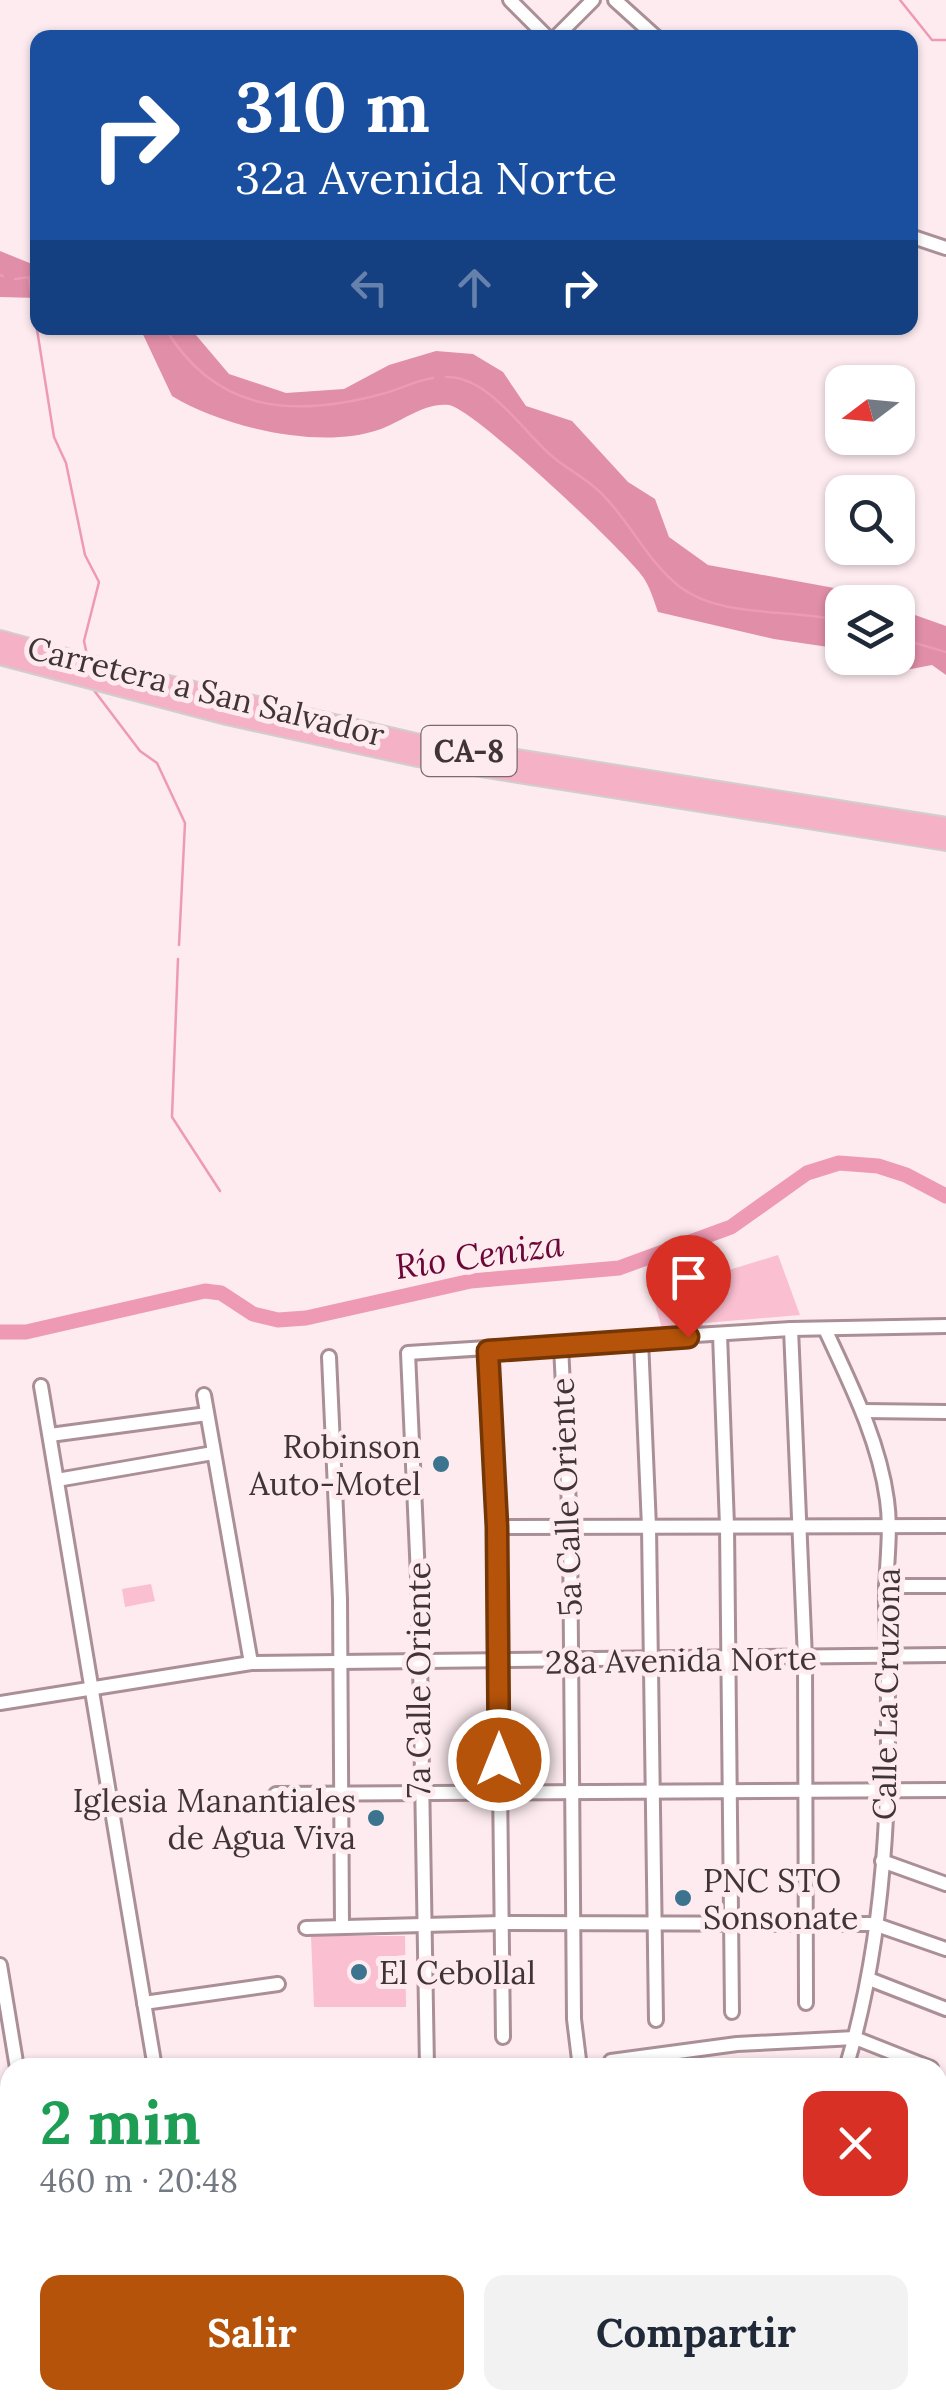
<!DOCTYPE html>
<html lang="es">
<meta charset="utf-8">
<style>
:root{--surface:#fff;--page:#f2f2f3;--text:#1f2937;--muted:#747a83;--accent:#b45309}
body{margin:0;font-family:Lora,serif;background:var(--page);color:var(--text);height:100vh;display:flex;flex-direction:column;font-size:38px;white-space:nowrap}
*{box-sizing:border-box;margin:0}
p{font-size:32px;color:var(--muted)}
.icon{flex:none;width:55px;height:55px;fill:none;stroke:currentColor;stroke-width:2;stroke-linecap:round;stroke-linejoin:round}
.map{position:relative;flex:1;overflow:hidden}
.details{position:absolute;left:0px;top:2058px;width:948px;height:352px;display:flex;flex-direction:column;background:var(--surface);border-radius:30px 30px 0 0;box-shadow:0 2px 8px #0004}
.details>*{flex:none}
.top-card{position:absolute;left:30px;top:30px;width:888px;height:305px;border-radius:20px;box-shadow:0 2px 8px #0004;background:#1a4fa0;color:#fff;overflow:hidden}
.needle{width:65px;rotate:254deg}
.buttons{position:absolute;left:825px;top:365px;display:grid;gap:20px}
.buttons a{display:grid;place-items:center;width:90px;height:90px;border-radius:20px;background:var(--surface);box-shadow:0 2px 8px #0004;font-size:50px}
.pin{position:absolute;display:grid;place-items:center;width:85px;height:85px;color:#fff;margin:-102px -42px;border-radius:50% 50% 50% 0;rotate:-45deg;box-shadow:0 0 10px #0007}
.pin .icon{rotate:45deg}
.me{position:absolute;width:110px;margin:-55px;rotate:0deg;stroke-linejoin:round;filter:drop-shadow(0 0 8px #0008)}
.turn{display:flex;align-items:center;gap:35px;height:210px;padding:0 40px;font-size:45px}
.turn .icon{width:130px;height:130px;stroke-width:2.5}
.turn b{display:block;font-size:70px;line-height:85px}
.lanes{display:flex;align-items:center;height:95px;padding:0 40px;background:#0003;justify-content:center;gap:50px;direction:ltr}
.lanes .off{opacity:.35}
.round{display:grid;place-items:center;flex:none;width:105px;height:105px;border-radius:20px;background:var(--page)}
.overview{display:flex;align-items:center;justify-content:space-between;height:170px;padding:0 40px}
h1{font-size:60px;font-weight:700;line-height:75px;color:#1e9e55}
.action{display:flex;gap:20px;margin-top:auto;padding:20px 40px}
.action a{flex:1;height:115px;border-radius:20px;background:var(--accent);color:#fff;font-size:40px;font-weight:700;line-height:115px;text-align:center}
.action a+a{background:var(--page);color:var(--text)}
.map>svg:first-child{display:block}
.green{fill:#fabfd0}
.forest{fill:#e18ea8}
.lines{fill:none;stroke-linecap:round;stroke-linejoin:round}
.stream{stroke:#ee9ab4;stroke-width:2.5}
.river{stroke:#ee9ab4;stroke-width:15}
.minor-casing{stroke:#ab8f97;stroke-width:18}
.major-casing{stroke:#d1cecf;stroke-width:20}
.highway-casing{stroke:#d1cecf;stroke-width:22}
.minor{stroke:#fff;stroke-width:12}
.major{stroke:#f9d0dc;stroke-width:15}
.highway{stroke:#f5b1c5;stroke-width:18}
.route-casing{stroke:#753606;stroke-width:25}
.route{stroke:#b45309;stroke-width:18}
.poi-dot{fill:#3c738e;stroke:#fdebf0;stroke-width:4}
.labels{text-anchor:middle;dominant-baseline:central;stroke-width:10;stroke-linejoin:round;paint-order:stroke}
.shield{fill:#fdebf0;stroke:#796b6f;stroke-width:2.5}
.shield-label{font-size:30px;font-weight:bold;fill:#403438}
.street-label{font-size:32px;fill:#403438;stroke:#fdebf0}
.poi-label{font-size:32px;fill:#403438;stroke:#fdebf0;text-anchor:end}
.water-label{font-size:35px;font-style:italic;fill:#6c0637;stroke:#fdebf0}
</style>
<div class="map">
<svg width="946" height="2408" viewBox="0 0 946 2408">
<rect width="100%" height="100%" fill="#fdebf0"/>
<g class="green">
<polygon points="778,1255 800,1315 704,1323 693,1281"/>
<polygon points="690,1281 704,1329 663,1332 651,1291"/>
<polygon points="151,1584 155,1601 125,1607 122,1589"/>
<polygon points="311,1936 405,1936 406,2007 314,2007"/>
</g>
<g class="forest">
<polygon points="0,251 32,264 37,262 37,298 0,297"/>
<path d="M 140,328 L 190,328 L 229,374 L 286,393 L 344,389 L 389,365 L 436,351 L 473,354 L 503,372 L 526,406 L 572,421 L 628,482 L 655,499 L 669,537 L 708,565 L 856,592 L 882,602 L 842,602 L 842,649 L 774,639 L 658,612 C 654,601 650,587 643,577 C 625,551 474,409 449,405 C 424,402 400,423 378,430 C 319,450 223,427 172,396 Z"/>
<polygon points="898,609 946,626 946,675 932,665 880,675 867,658 898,658"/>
</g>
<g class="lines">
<g class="stream">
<polyline points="900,0 932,40 946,40"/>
<polyline points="0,275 3,276"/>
<polyline points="15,279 38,276"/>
<polyline points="29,279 54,437 66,463 85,555 99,582 84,641 87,655"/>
<path d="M 165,328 C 216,413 293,418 382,394 C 399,390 416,380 433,378"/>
<path d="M 446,377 C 489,376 523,432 553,457 C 568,470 588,479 602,494 C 631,523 647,561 680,587 C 722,619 793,608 842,621"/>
<polyline points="898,638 946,652"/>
<polyline points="93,689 140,751 157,763 185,823 179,945"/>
<polyline points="178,959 172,1117 220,1191"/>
</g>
<polyline class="river" points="0,1332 26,1332 205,1291 221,1293 253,1314 278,1320 306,1318 471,1281 619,1268 731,1227 807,1173 839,1163 878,1166 906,1175 946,1196"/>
<defs>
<g id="minor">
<polyline points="510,0 548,38"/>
<polyline points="615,0 657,38"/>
<polyline points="555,38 593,0"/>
<polyline points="910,236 946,248"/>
<polyline points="791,1329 805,1659 806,2003"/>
<path d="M 825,1329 C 850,1383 879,1440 887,1500 C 892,1535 885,1571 886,1607 C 891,1760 891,1919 846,2068"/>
<polyline points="720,1334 727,1526 732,2012"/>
<polyline points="641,1340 649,1527 656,2020"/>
<polyline points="561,1346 570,1526 574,2019 580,2068"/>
<polyline points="488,1351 497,1527 503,2037"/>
<polyline points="329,1357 340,1599 342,1927"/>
<polyline points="41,1386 155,2068"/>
<polyline points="204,1395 251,1663"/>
<polyline points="863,1411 946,1412"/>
<polyline points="50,1435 207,1414"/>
<polyline points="57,1480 213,1453"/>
<polyline points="497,1527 946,1526"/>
<polyline points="886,1586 946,1586"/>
<polyline points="0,1703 251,1663 946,1655"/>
<polyline points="276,1794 946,1790"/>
<polyline points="882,1861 946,1884"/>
<polyline points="306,1928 502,1923 874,1924 946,1949"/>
<polyline points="0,1965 17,2068"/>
<polyline points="869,1979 946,2009"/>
<polyline points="144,2003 278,1984"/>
<polyline points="611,2061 737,2044 855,2038 931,2068"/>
<polyline points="427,2068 419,1599 408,1353 791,1329 946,1326"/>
<polyline points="938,2097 946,2092"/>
<polyline points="938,2171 946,2142"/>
<polyline points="938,2218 946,2220"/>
<polyline points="0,2332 10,2332"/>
<polyline points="938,2348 946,2351"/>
<polyline points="70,2400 71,2408"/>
<polyline points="210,2400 211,2408"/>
<polyline points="744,2400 760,2408"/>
<polyline points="460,2408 461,2400"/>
<polyline points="629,2408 630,2400"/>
<polyline points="717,2408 720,2400"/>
<polyline points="863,2408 865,2400"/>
</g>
<g id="major">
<polyline points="0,2394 10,2397"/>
<polyline points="21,2400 50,2408"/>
</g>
<g id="highway">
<polyline points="0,640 155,682 415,743 946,827"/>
<polyline points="0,655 227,715 418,757 946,841"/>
</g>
</defs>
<use href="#minor" class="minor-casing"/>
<use href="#major" class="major-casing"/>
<use href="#highway" class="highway-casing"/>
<use href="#minor" class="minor"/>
<use href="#major" class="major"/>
<use href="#highway" class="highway"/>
</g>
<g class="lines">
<defs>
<polyline id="route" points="499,1760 497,1527 488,1351 688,1337"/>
</defs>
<use href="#route" class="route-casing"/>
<use href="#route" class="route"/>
</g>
<g class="poi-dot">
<circle cx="441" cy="1464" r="10"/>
<circle cx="376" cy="1818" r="10"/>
<circle cx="683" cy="1898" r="10"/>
<circle cx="359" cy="1972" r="10"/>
</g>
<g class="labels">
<rect class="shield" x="421.5" y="726" width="95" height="50" rx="8"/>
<g class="shield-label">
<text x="469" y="751">CA-8</text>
</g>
<g class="street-label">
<text transform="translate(206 691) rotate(14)">Carretera a San Salvador</text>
<text transform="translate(566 1497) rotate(-92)">5a Calle Oriente</text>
<text transform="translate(681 1660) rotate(-1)">28a Avenida Norte</text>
<text transform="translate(418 1680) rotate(-90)">7a Calle Oriente</text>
<text transform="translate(886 1694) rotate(-89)">Calle La Cruzona</text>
</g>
<g class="poi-label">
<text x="421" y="1446">Robinson<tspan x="421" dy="37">Auto-Motel</tspan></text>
<text x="356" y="1800">Iglesia Manantiales<tspan x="356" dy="37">de Agua Viva</tspan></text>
<text x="703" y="1880" text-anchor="start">PNC STO<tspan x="703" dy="37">Sonsonate</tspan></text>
<text x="379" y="1972" text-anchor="start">El Cebollal</text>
</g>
<g class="water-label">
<text transform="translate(479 1255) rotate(-8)">Río Ceniza</text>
</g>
</g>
</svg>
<div class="buttons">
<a><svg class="needle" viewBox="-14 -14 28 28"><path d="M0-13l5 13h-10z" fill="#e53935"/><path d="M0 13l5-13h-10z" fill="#747a83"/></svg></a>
<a><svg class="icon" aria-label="search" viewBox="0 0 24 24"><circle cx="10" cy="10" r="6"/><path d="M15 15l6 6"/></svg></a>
<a><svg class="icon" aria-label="layers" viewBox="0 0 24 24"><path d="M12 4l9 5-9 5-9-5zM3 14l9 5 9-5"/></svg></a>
</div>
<div class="pin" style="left:688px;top:1337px;background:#d93025"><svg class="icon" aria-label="arrive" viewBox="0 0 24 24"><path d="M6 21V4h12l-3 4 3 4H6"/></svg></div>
<svg class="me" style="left:499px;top:1760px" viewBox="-20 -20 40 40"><circle r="17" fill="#b45309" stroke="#fff" stroke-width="3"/><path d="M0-11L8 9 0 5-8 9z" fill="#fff"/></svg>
<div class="top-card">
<div class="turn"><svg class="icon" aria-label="right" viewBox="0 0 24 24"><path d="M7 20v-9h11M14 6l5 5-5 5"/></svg><div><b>310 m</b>32a Avenida Norte</div></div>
<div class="lanes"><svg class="icon off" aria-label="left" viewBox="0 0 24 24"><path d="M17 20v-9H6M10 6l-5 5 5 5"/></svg><svg class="icon off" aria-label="ahead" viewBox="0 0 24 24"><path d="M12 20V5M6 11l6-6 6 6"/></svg><svg class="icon" aria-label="right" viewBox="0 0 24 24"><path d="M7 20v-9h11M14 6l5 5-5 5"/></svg></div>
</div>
<section class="details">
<div class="overview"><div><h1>2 min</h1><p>460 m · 20:48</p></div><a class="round" style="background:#d93025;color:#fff"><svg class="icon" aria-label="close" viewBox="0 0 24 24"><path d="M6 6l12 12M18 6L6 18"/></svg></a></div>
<div class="action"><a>Salir</a><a>Compartir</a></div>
</section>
</div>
